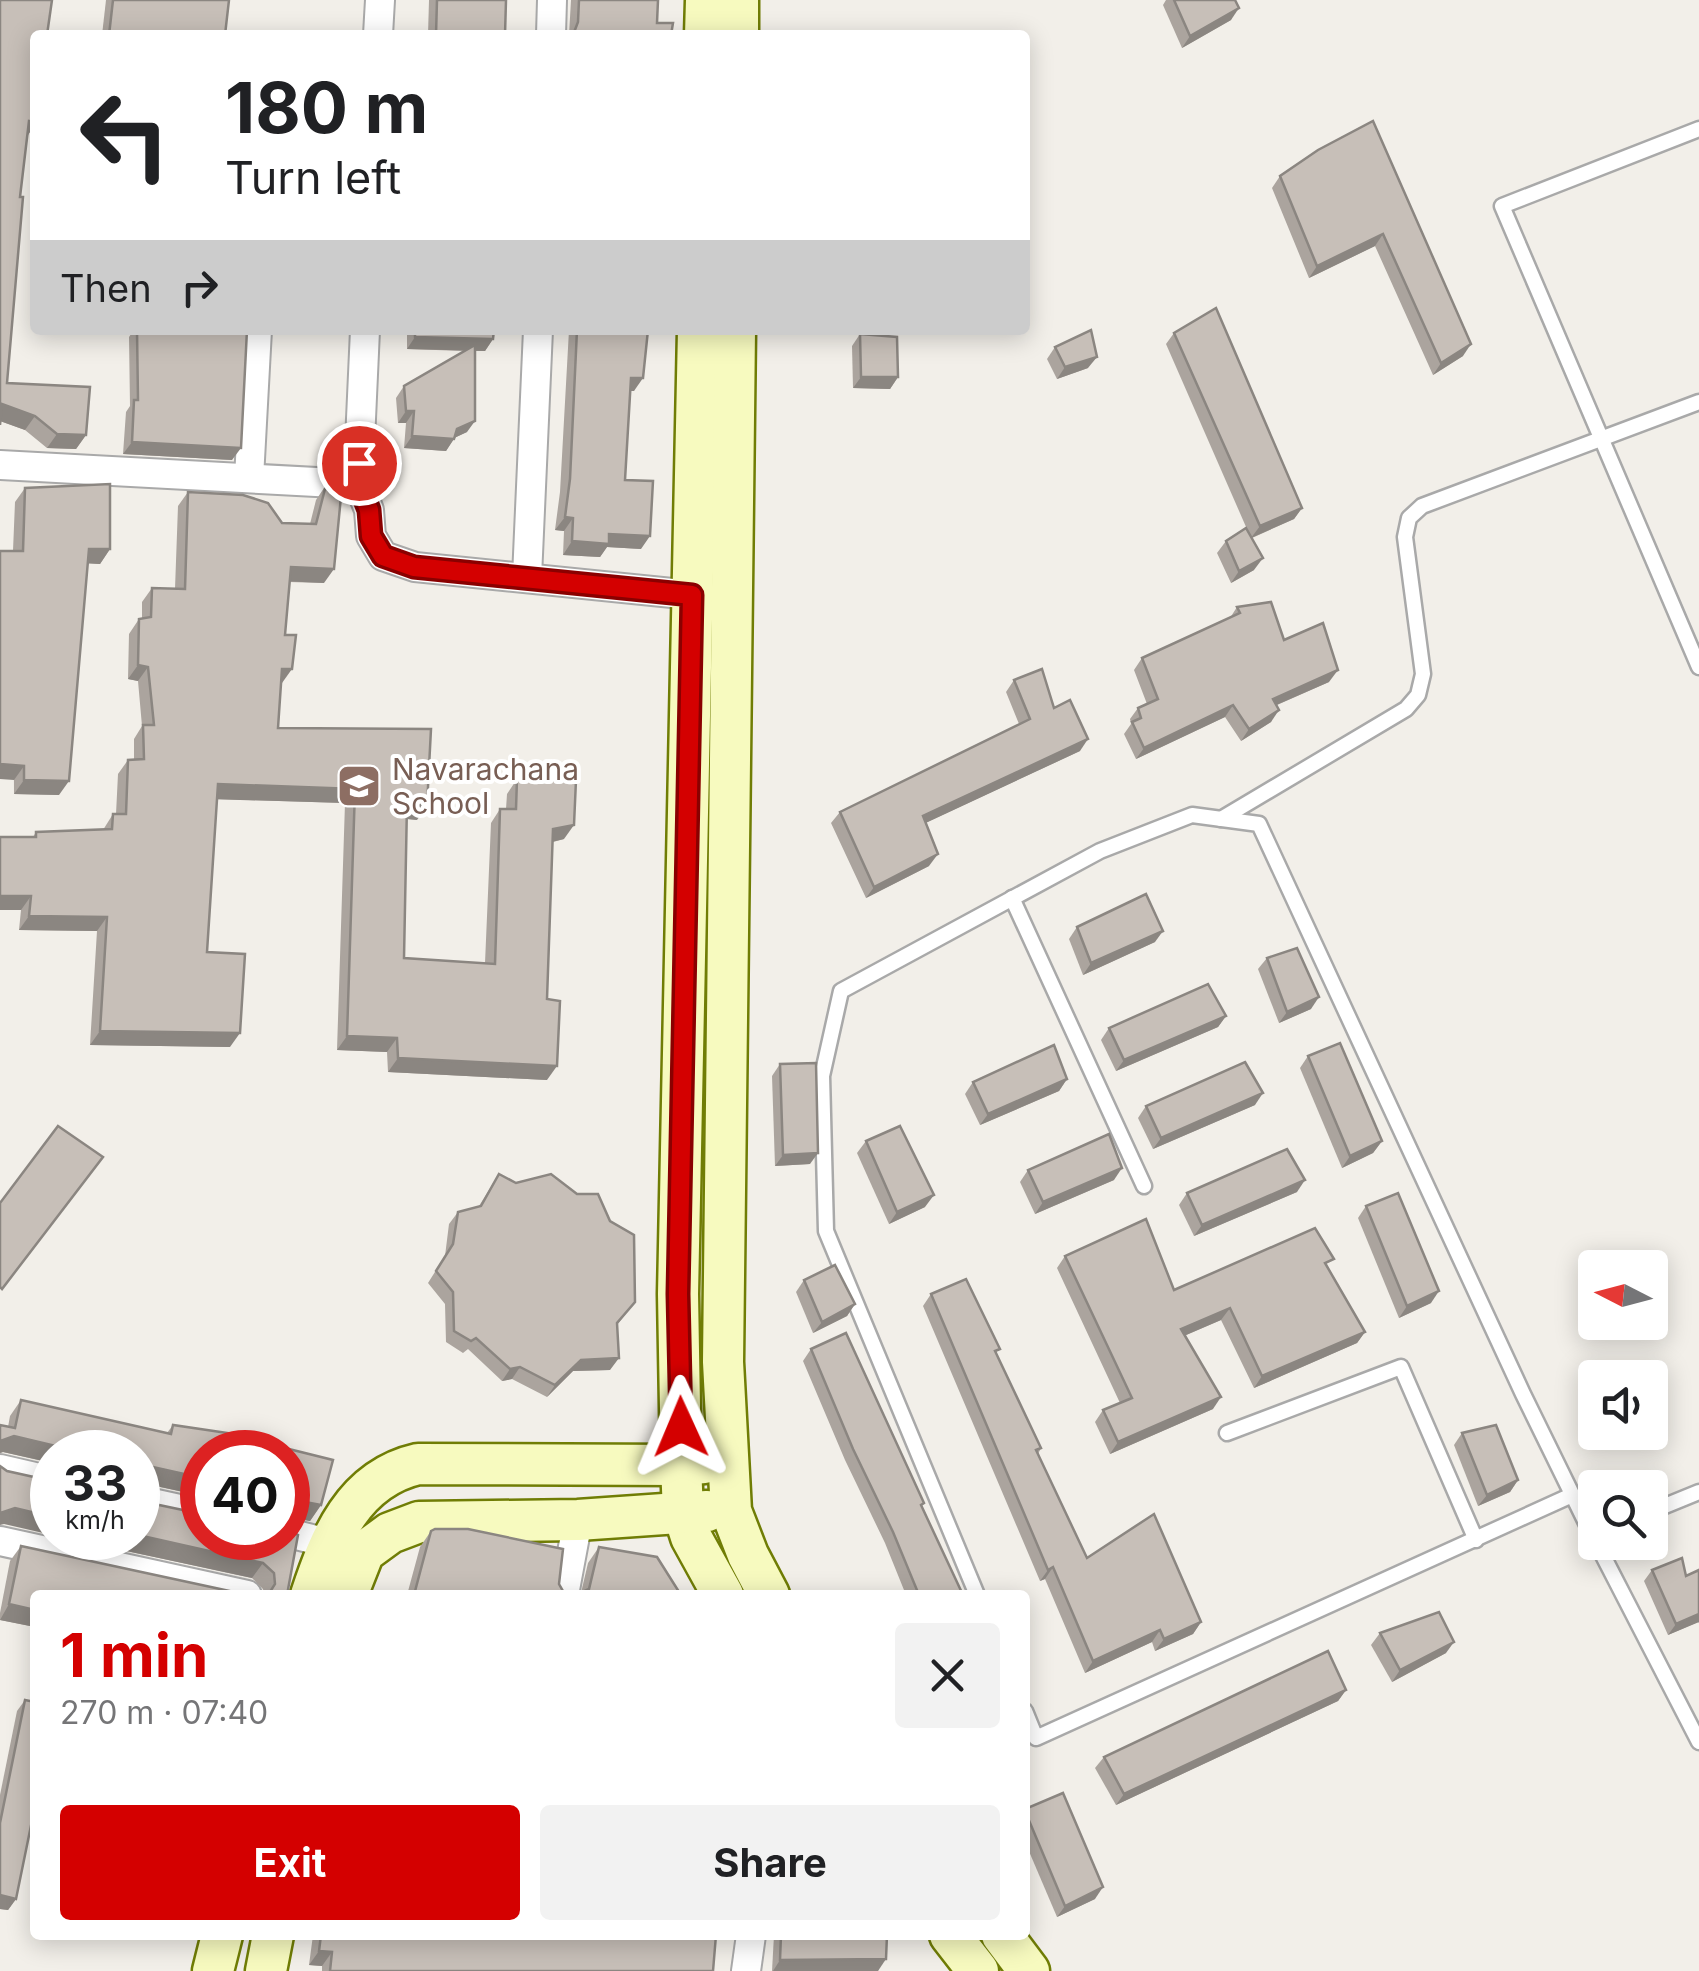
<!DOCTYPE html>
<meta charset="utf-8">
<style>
:root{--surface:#fff;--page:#f2f2f2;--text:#202124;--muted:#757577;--accent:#d40000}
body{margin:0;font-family:Inter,sans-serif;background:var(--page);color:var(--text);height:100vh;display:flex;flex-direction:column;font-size:38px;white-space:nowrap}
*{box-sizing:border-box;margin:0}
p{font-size:32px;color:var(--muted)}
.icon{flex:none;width:55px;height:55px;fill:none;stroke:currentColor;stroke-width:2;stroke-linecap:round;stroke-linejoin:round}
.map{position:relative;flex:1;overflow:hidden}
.panel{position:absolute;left:30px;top:1590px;width:1000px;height:350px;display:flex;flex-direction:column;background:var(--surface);border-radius:10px;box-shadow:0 5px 25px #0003}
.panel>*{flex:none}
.guide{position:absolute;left:30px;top:30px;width:1000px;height:305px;border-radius:10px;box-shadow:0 5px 25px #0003;background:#fff;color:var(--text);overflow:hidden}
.needle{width:65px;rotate:276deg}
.tools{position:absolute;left:1578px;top:1250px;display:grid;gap:20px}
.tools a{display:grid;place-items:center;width:90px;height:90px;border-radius:10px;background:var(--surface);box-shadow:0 5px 25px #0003;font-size:50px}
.speed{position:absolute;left:30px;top:1430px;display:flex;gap:20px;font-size:50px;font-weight:700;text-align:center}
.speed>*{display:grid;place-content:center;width:130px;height:130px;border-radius:50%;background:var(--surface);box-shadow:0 5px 25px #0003;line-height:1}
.speed small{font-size:25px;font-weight:400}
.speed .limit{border:15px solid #d22;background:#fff;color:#111}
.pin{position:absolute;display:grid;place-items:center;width:85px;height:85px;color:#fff;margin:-42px;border:5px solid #fff;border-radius:50%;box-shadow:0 2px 10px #0007}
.me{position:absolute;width:110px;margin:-55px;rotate:359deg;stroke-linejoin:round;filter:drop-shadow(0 0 8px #0008)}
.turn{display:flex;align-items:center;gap:35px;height:210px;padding:0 30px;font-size:45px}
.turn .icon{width:130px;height:130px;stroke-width:2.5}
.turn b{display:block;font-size:70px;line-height:85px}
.then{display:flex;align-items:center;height:95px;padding:0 30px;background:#0003;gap:20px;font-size:38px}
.round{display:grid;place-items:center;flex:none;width:105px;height:105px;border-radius:10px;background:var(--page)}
.summary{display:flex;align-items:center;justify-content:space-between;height:170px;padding:0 30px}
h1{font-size:60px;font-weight:700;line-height:75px;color:var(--accent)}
.button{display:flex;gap:20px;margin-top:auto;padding:20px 30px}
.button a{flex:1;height:115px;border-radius:10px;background:var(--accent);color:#fff;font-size:40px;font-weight:700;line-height:115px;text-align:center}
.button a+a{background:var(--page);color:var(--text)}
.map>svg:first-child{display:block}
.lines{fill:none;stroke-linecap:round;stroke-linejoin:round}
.lane-casing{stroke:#a9a9a9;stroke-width:19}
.street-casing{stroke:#a9a9a9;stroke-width:32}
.secondary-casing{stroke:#707d05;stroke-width:45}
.lane{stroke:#fff;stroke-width:14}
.street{stroke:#fff;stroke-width:28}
.secondary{stroke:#f7fabf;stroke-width:40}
.wall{fill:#aba49e}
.shaded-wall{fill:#8b8681}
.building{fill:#c7bfb8;stroke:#8b8681;stroke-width:2.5}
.route-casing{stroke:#8a0000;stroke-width:25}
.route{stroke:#d40000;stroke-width:18}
.labels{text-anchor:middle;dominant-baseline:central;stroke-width:8;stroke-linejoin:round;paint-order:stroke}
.education-label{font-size:30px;fill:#785e54;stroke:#fff;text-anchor:start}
</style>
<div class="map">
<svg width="1699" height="1971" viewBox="0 0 1699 1971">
<rect width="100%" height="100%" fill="#f2efe9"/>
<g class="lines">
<defs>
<g id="lane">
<polyline points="1699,129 1502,206 1699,667"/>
<polyline points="1221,819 1406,709 1418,695 1423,674 1405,537 1409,518 1422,506 1699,402"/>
<polyline points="1012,898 1144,1186"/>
<polyline points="1227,1433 1401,1367 1476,1540"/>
<polyline points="1650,1512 1699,1492"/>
<polyline points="1596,1542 1699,1742"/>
<polyline points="977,1595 826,1231 822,1076 841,991 1100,851 1192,815 1259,824 1523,1394 1595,1541"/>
<polyline points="1025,1711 1036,1738 1572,1495"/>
</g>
<g id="street">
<polyline points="378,35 380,0"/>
<polyline points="551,35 552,0"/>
<polyline points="0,465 335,483 347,481 359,463 365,330"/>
<polyline points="355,474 369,510 371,536 383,556 415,567 692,595"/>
<polyline points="249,478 257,330"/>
<polyline points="527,577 538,330"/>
<polyline points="0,1469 52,1481"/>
<polyline points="138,1500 202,1514"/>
<polyline points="288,1533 344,1547"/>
<polyline points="0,1541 247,1595"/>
<polyline points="564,1595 578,1520"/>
<polyline points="746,1971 751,1935"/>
</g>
<g id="secondary">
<polyline points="705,35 706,0"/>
<polyline points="738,35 738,0"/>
<polyline points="698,330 678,1294 681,1465 683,1512 691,1537 723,1595"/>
<polyline points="735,330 723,1362 731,1511 748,1555 769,1595"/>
<path d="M 311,1595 C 330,1538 353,1479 418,1464 L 681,1465 L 704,1463"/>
<polyline points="347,1595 364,1552 390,1533 419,1522 578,1520 707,1511"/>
<polyline points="950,1935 978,1971"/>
<polyline points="1002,1935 1029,1971"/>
<polyline points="213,1971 222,1935"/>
<polyline points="266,1971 273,1935"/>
</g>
</defs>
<use href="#lane" class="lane-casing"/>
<use href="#street" class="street-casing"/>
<use href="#secondary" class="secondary-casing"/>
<use href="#lane" class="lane"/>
<use href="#street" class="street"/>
<use href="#secondary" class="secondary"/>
</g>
<g class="wall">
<polygon points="106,0 229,0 225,35 102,35"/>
<polygon points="429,0 506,0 505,35 428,35"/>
<polygon points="571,0 658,0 657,23 671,35 569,35"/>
<polygon points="1166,0 1235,0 1231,20 1182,48 1163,5"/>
<polygon points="35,35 35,125 28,135 20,197 7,383 86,435 76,449 47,448 25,430 0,421"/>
<polygon points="1373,121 1463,356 1433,375 1375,246 1309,278 1272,188 1280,176"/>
<polygon points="134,330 247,330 232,460 123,454 126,412 130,406 129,337"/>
<polygon points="403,330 494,330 493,339 485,351 475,351 467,432 454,438 446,451 404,448 406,423 398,423 396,398 404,386 465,351 407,349 407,331"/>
<polygon points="569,330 648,330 634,391 630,391 625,480 641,549 607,547 600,557 563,555 564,531 555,530 560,492"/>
<polygon points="1174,333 1302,508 1294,519 1252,538 1254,570 1231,583 1217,553 1226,541 1250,536 1166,344"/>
<polygon points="860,334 898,377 890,389 853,388 852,346"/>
<polygon points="1055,347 1088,368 1057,379 1047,359"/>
<polygon points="326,485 324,583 289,582 278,728 417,820 407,819 404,958 485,963 491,823 500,809 506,809 507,794 517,779 564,839 553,842 547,999 547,1080 388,1072 387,1052 337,1050 345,803 217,799 207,952 230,1047 90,1045 97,931 19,930 21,910 0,910 0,837 33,837 36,832 103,830 113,814 116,814 118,774 128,760 134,759 134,739 142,726 138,681 128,679 129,634 139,619 142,619 142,602 152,588 175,589 178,506 188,492 282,523 310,524 316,500"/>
<polygon points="25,488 110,549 100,564 87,563 59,795 14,794 13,551 15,502"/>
<polygon points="1237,607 1284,640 1329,682 1277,705 1271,722 1241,741 1225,717 1136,759 1124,734 1131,724 1130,719 1138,708 1147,704 1134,670 1142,658 1230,618"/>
<polygon points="1014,680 1054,708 1080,751 925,823 929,866 866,898 831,823 840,812 1019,724 1006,692"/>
<polygon points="1077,927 1155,942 1083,975 1069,939"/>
<polygon points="1267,958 1311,1009 1279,1023 1258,969"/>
<polygon points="1226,1016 1218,1027 1116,1071 1101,1040 1109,1028"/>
<polygon points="1308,1056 1382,1141 1373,1153 1342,1168 1300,1068"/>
<polygon points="780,1064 810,1164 775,1166 772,1076"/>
<polygon points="1067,1079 1059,1091 980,1125 965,1094 973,1082"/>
<polygon points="1255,1105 1153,1149 1138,1118 1146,1106"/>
<polygon points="866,1141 925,1207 889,1224 857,1153"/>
<polygon points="1028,1170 1114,1180 1035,1214 1020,1182"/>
<polygon points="499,1174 635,1302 617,1325 610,1370 573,1371 547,1397 512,1379 502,1381 468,1349 463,1353 446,1342 445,1304 428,1283 445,1256 449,1224 458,1212 479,1206"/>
<polygon points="1297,1192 1194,1236 1179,1205 1187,1193"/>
<polygon points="1366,1206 1431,1303 1399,1318 1358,1218"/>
<polygon points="1065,1256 1174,1290 1328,1267 1365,1332 1357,1343 1254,1388 1221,1320 1184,1336 1213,1409 1110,1454 1095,1422 1103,1410 1120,1403 1057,1268"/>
<polygon points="804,1280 855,1304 847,1316 813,1333 796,1292"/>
<polygon points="931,1294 996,1353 1041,1448 1038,1454 1087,1558 1201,1622 1193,1634 1155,1651 1152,1642 1085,1673 1045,1579 1040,1581 923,1306"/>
<polygon points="811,1349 922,1507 963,1595 906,1595 885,1543 845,1460 803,1361"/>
<polygon points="21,1400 167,1433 173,1425 241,1435 238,1451 289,1449 333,1460 321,1505 310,1521 288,1517 288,1452 202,1452 202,1496 142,1483 138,1484 138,1452 52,1452 52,1463 3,1452 0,1453 0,1425 8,1427 10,1416"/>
<polygon points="1462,1433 1518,1480 1510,1492 1478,1506 1454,1445"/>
<polygon points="145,1502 288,1538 287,1595 264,1594 263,1589 252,1578 66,1538 138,1538"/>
<polygon points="431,1531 559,1584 563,1591 571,1595 407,1595 420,1547"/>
<polygon points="21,1546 35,1595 35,1627 0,1620 0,1613 10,1561"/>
<polygon points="599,1547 681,1595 581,1593 588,1563"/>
<polygon points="1652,1570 1686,1576 1699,1570 1699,1623 1698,1622 1668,1635 1644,1581"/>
<polygon points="1380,1633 1446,1653 1392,1682 1371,1645"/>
<polygon points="1346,1690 1338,1701 1116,1805 1095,1768 1104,1757"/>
<polygon points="25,1700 16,1899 8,1910 0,1909 0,1795 17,1711"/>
<polygon points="1025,1809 1095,1899 1057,1917 1025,1842"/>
<polygon points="313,1935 716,1935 713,1971 322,1971 322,1966 309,1965"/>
<polygon points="774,1935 887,1935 878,1971 772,1971"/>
</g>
<g class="shaded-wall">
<polygon points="1239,8 1231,20 1182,48 1190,36"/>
<polygon points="29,121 35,122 35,125 27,136"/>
<polygon points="1383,234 1375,246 1309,278 1317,266"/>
<polygon points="415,337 493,339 485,351 407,349"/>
<polygon points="1471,344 1463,356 1433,375 1441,363"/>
<polygon points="1097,357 1088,368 1057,379 1065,367"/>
<polygon points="861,377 898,377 890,389 853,388"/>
<polygon points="631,378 643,378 634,391 622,391"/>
<polygon points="2,404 35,416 25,430 0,421"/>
<polygon points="406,411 414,411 406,423 398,423"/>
<polygon points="475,421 467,432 452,439 454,439 446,451 404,448 412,436 457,429"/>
<polygon points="57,434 86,435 76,449 47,448"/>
<polygon points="132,442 241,448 232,460 123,454"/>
<polygon points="1302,508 1294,519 1251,538 1260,526"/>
<polygon points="565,517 573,518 564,531 555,530"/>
<polygon points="609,534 650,536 641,549 607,547 600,557 563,555 572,541"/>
<polygon points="89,549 110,549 100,564 79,563"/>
<polygon points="1263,558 1254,570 1231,583 1239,571"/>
<polygon points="291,567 334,569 324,583 281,581"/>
<polygon points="138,665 148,667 138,681 128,679"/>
<polygon points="282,669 292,669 282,683 272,683"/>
<polygon points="1338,670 1329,682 1265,710 1273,699"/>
<polygon points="1233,705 1225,717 1136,759 1144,748"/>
<polygon points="1279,710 1271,722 1241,741 1249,729"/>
<polygon points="1088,739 1080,751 915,828 923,816"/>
<polygon points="0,764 24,766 14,780 0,779"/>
<polygon points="24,780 69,781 59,795 14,794"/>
<polygon points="218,784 355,789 345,803 208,799"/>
<polygon points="407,804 427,806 417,820 398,818"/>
<polygon points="574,825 564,839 543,844 553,829"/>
<polygon points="938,854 929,866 866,898 874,887"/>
<polygon points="0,896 31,896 21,910 0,910"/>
<polygon points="29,916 107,917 97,931 19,930"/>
<polygon points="1163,931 1155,942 1083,975 1091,963"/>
<polygon points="1319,997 1311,1009 1279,1023 1287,1012"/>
<polygon points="1226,1016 1218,1027 1116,1071 1124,1060"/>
<polygon points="100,1031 240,1033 230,1047 90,1045"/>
<polygon points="347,1036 397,1038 387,1052 337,1050"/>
<polygon points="398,1058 557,1066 547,1080 388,1072"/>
<polygon points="1067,1079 1059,1091 980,1125 988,1114"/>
<polygon points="1263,1093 1255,1105 1153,1149 1161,1138"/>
<polygon points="1382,1141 1373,1153 1342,1168 1350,1156"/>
<polygon points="818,1153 810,1164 775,1166 783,1155"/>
<polygon points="1122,1168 1114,1180 1035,1214 1043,1202"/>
<polygon points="1305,1180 1297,1192 1194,1236 1202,1225"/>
<polygon points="934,1195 925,1207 889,1224 897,1212"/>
<polygon points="1439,1291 1431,1303 1399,1318 1407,1306"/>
<polygon points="855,1304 847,1316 813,1333 822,1322"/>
<polygon points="1230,1308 1221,1320 1172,1341 1181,1329"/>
<polygon points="1365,1332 1357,1343 1254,1388 1262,1376"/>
<polygon points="619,1358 610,1370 573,1371 547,1397 555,1385 581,1360"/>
<polygon points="520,1367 512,1379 502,1381 510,1369"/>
<polygon points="1221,1397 1213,1409 1110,1454 1118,1442"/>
<polygon points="14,1436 68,1449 65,1452 52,1452 52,1463 3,1452 0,1453 0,1441"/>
<polygon points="153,1467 202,1478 202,1496 142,1483 138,1484 138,1472"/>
<polygon points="1518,1480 1510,1492 1478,1506 1487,1495"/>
<polygon points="295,1500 321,1505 310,1521 288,1517 288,1507"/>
<polygon points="15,1508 52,1517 52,1535 4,1524 0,1525 0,1513"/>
<polygon points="138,1535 263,1563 252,1578 66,1538 138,1538"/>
<polygon points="1053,1567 1045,1579 1040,1581 1048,1570"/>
<polygon points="9,1604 35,1610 35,1627 0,1620"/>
<polygon points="1699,1614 1699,1622 1668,1635 1676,1624"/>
<polygon points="1201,1622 1193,1634 1155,1651 1164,1639"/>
<polygon points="1160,1630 1152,1642 1085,1673 1093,1661"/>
<polygon points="1454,1642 1446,1653 1392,1682 1400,1670"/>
<polygon points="1346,1690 1338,1701 1116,1805 1124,1794"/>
<polygon points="1103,1887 1095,1899 1057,1917 1065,1906"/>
<polygon points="0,1895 16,1899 8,1910 0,1909"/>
<polygon points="319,1951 332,1952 322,1966 309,1965"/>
<polygon points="886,1959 878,1971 773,1971 780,1960"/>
</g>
<g class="building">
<polygon points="0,0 52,0 47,35 35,35 35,122 29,121 20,197 23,197 7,383 90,387 86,435 57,434 35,416 2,404 0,425"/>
<polygon points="113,0 229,0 225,35 109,35"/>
<polygon points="437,0 506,0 505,35 436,35"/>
<polygon points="579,0 658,0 657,23 673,23 671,35 573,35 578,22"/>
<polygon points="1174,0 1235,0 1239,8 1190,36"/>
<polygon points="1373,121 1471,344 1441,363 1383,234 1317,266 1280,176 1318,150"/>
<polygon points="1216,308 1302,508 1260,526 1174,333"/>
<polygon points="137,330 247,330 241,448 132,442 134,400 138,400"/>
<polygon points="415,330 494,330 493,339 415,337"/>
<polygon points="577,330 648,330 643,378 631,378 625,480 653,481 650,536 609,534 609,544 572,541 573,518 565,517 570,479"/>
<polygon points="1091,330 1097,357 1065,367 1055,347"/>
<polygon points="860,334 897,337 898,377 861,377"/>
<polygon points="475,345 475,421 457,429 454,439 412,436 414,411 406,411 404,386"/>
<polygon points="110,484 110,549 89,549 69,781 24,780 24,766 0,764 0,551 23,551 25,488"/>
<polygon points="326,485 342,486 334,569 291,567 285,635 296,635 292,669 282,669 278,728 431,729 427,806 407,804 404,958 495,964 500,809 516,809 517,779 576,780 574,825 553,829 547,999 560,1001 557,1066 398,1058 397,1038 347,1036 355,789 218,784 207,952 245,954 240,1033 100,1031 107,917 29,916 31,896 0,896 0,837 36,837 36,832 112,829 113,814 126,814 128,760 144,759 143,725 154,725 148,667 138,665 139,619 151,617 152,588 185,589 188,492 243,495 268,503 282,523 316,524"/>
<polygon points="1246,528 1263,558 1239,571 1226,541"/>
<polygon points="1271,602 1284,640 1323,623 1338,670 1273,699 1279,710 1249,729 1233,705 1144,748 1132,722 1141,718 1138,708 1158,699 1142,658 1240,613 1237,607"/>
<polygon points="1042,669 1054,708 1070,700 1088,739 923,816 938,854 874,887 840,812 1030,719 1014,680"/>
<polygon points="1146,894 1163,931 1091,963 1077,927"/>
<polygon points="1297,948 1319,997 1287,1012 1267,958"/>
<polygon points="1208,984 1226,1016 1124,1060 1109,1028"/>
<polygon points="1340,1043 1382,1141 1350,1156 1308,1056"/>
<polygon points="1054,1045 1067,1079 988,1114 973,1082"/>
<polygon points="1245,1062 1263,1093 1161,1138 1146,1106"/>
<polygon points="816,1063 818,1153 783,1155 780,1064"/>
<polygon points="58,1126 103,1157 2,1289 0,1287 0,1203"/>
<polygon points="900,1126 934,1195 897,1212 866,1141"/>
<polygon points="1109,1134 1122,1168 1043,1202 1028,1170"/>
<polygon points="1287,1149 1305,1180 1202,1225 1187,1193"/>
<polygon points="499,1174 516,1183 551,1174 577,1194 598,1194 610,1221 634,1235 635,1302 617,1323 619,1358 581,1360 555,1385 520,1367 510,1369 476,1338 471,1341 454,1331 453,1292 436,1271 453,1244 458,1212 481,1206"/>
<polygon points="1398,1193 1439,1291 1407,1306 1366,1206"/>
<polygon points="1146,1219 1174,1290 1315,1228 1334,1259 1325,1263 1365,1332 1262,1376 1230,1308 1181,1329 1221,1397 1118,1442 1103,1410 1132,1398 1065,1256"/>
<polygon points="835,1265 855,1304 822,1322 804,1280"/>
<polygon points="966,1279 1000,1349 995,1351 1041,1448 1036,1450 1087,1558 1154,1514 1201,1622 1164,1639 1160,1630 1093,1661 1053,1567 1048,1570 931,1294"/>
<polygon points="846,1333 924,1503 921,1505 963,1595 919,1595 893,1532 853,1449 811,1349"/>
<polygon points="21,1400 171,1434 173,1425 241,1435 238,1451 289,1449 333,1460 321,1505 295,1500 288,1507 288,1452 202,1452 202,1478 153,1467 138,1472 138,1452 74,1452 68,1449 14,1436 0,1441 0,1425 15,1428"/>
<polygon points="1496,1425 1518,1480 1487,1495 1462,1433"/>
<polygon points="0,1466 7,1471 52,1481 52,1517 15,1508 0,1513"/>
<polygon points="138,1497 145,1502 202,1514 202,1538 288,1538 288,1530 298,1535 287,1595 260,1595 270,1592 275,1584 274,1573 263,1563 138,1535"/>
<polygon points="435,1529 468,1529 563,1549 559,1584 563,1591 571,1595 414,1595 431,1531"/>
<polygon points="21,1546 248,1595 35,1595 35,1610 9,1604"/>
<polygon points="599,1547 657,1557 681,1595 576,1595 589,1589"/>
<polygon points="1682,1558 1686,1576 1699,1570 1699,1614 1676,1624 1652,1570"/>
<polygon points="1439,1612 1454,1642 1400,1670 1380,1633"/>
<polygon points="1328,1651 1346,1690 1124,1794 1104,1757"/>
<polygon points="25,1700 35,1702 35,1806 16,1899 0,1895 0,1823"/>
<polygon points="1063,1793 1103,1887 1065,1906 1025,1811 1025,1809"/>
<polygon points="321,1935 716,1935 713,1971 330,1971 332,1952 319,1951"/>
<polygon points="781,1935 887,1935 886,1959 780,1960"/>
</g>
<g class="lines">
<defs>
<polyline id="route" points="359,463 355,474 369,510 371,536 383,556 414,567 692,595 678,1294 681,1427"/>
</defs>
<use href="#route" class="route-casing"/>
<use href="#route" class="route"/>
</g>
<defs>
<symbol id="school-square" viewBox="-11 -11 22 22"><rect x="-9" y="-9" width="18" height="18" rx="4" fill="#8d6e63" stroke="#fff"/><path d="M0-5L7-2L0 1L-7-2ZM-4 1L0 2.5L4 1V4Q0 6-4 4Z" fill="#fff"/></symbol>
</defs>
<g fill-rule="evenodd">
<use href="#school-square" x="334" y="761" width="50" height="50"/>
</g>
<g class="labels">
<g class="education-label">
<text x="392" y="769">Navarachana<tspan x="392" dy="34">School</tspan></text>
</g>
</g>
</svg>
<div class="tools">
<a><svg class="needle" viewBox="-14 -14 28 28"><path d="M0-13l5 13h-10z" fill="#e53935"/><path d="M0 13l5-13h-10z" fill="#757577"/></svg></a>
<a><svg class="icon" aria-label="sound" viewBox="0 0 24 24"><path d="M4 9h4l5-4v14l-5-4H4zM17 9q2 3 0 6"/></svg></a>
<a><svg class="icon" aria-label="search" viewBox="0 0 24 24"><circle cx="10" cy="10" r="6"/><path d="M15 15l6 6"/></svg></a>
</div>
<div class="speed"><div>33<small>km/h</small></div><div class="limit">40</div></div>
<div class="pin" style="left:359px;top:463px;background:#d93025"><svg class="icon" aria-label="arrive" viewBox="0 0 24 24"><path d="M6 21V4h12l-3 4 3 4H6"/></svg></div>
<svg class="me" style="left:681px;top:1427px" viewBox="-20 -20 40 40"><path d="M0-17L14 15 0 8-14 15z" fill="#d40000" stroke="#fff" stroke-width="4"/></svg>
<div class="guide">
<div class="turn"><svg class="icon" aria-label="left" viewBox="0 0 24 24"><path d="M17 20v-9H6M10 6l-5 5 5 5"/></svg><div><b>180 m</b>Turn left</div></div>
<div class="then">Then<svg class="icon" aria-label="right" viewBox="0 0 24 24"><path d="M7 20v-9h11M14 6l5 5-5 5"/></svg></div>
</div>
<section class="panel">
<div class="summary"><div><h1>1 min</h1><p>270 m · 07:40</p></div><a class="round"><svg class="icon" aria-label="close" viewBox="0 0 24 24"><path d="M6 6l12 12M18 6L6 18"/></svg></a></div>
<div class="button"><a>Exit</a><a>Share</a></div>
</section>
</div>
